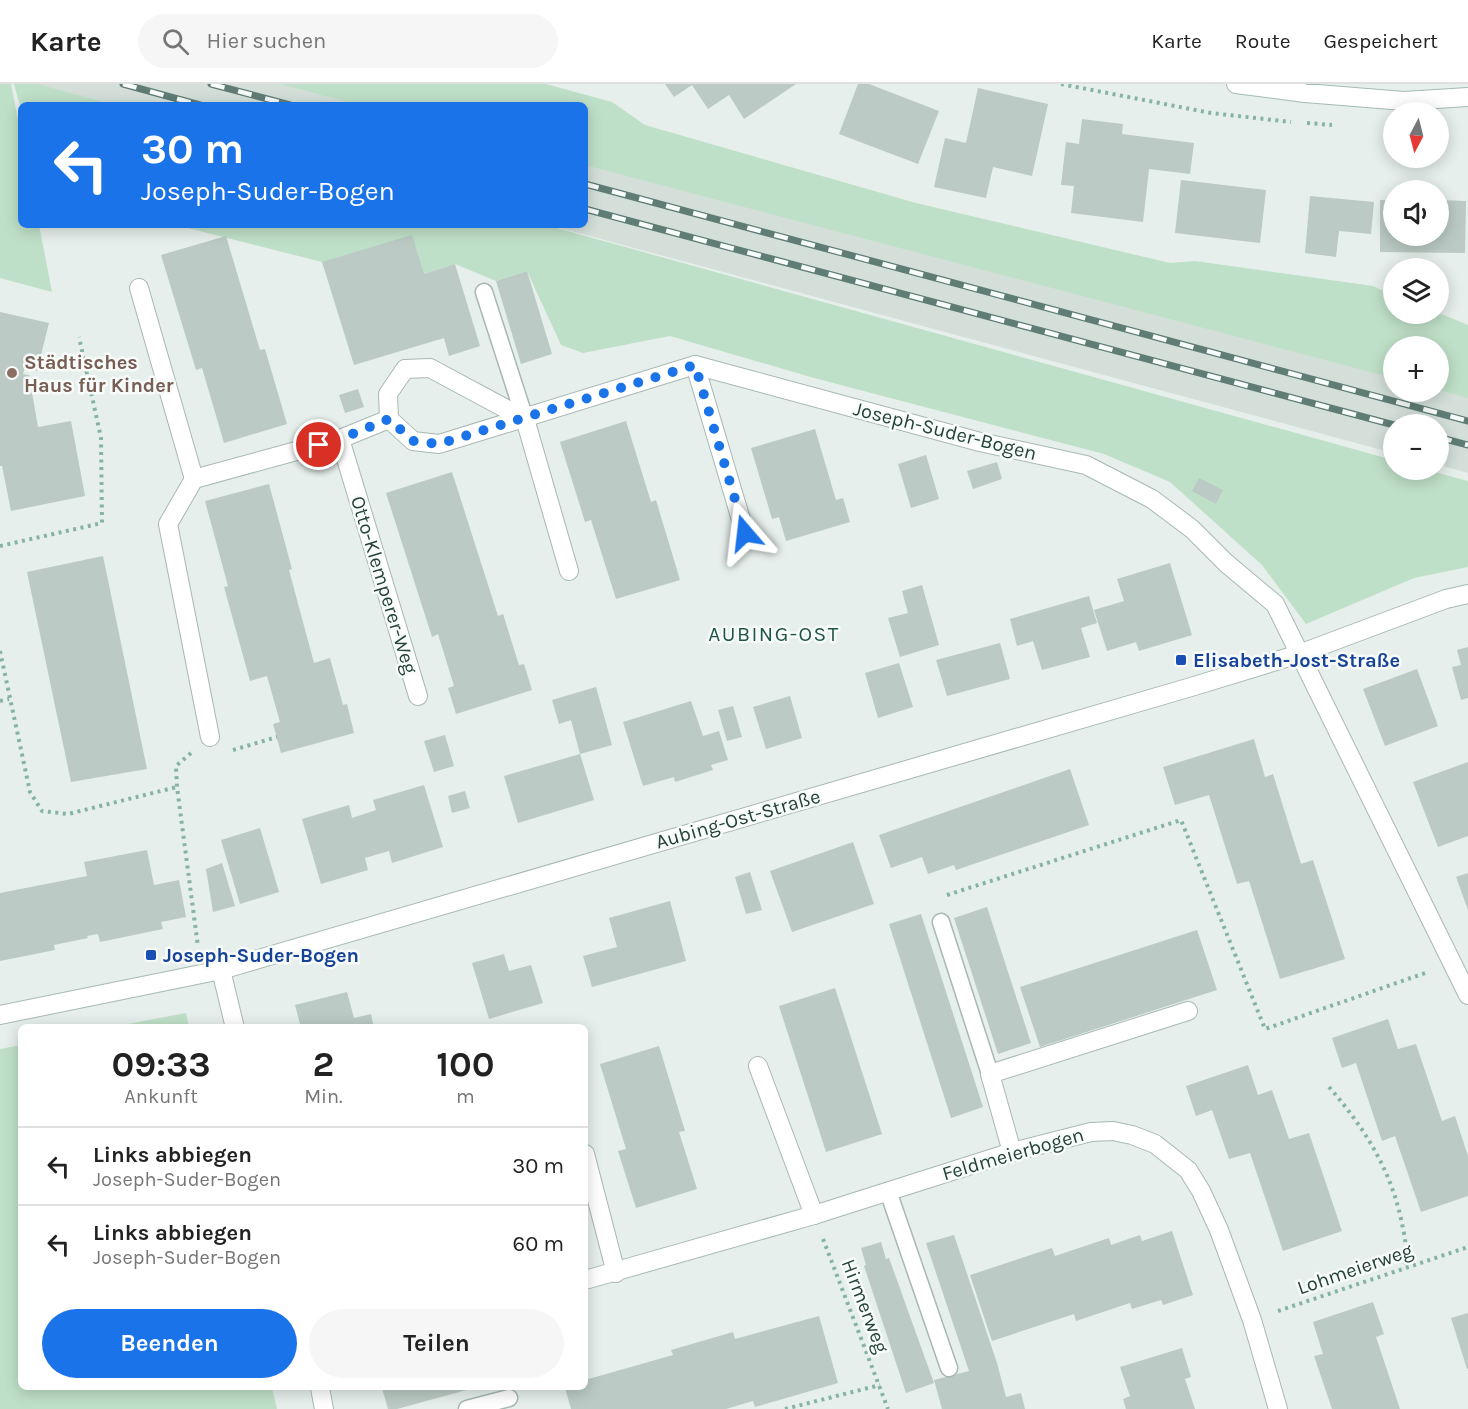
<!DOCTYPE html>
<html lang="de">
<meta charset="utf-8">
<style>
:root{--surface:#fff;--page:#f6f6f6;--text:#222;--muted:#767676;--line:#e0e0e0;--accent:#1a73e8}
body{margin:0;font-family:Karla,sans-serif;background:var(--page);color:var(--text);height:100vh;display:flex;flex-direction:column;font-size:22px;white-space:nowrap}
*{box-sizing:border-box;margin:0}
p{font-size:20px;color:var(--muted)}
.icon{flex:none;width:33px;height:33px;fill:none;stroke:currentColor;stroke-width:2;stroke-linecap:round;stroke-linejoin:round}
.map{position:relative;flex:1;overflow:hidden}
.drawer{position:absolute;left:18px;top:940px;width:570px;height:366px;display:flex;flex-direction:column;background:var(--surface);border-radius:9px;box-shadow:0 3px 15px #0003}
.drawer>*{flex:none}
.guide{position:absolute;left:18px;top:18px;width:570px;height:126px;border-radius:9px;box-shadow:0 3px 15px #0003;background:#1a73e8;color:#fff;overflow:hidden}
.needle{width:39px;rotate:187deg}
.fabs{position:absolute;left:1383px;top:18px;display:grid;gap:12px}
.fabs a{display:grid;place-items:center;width:66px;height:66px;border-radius:50%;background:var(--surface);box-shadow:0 3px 15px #0003;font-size:30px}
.pin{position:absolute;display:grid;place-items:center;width:51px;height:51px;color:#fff;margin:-26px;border:3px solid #fff;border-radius:50%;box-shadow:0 2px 6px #0007}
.me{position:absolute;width:66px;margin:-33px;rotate:343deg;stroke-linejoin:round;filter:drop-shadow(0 0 4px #0008)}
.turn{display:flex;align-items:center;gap:21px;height:126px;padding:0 24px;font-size:27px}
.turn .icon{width:78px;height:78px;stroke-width:2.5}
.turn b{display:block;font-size:42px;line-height:51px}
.eta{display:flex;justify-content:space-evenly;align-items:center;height:102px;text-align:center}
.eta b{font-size:36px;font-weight:700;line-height:42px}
.primary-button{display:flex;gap:12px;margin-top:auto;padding:12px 24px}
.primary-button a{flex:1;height:69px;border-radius:36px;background:var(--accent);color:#fff;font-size:24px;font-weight:700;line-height:69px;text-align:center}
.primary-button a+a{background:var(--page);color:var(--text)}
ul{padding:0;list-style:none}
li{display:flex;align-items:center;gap:18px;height:78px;padding:0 24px;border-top:2px solid var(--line)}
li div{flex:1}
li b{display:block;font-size:22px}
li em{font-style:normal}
header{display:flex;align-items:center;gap:36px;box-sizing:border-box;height:84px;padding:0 30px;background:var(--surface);border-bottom:2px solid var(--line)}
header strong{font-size:28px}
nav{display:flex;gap:33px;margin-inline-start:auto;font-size:21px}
.search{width:420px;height:54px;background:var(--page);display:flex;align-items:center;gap:15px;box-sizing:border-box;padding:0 21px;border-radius:33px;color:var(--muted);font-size:22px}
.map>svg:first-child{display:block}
.built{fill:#d4dfda}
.green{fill:#bfe0c8}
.building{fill:#bbcac4}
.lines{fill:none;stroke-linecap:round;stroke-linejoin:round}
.lane-casing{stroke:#a8b8b2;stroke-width:19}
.street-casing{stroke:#a8b8b2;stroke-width:20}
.secondary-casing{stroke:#a4bbb3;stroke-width:20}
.path{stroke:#86b3a5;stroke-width:4;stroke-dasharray:3 4.5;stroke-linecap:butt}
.lane{stroke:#fff;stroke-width:16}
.street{stroke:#fff;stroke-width:18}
.secondary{stroke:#fff;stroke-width:18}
.rail-casing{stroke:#5f7d75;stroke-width:7}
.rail{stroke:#f7fbf9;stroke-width:4.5;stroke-dasharray:14;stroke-linecap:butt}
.route{stroke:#1a73e8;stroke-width:10;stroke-dasharray:0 18}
.education-dot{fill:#8d6e63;stroke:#f7fbf9;stroke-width:2}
.transit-dot{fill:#1a4fb4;stroke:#f7fbf9;stroke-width:2}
.labels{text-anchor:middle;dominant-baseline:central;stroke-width:5;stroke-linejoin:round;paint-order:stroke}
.education-label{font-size:20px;font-weight:bold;fill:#785e54;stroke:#f7fbf9;text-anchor:start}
.street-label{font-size:20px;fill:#24423a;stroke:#f7fbf9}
.transit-label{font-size:20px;font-weight:bold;fill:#164399;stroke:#f7fbf9;text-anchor:start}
.neighbourhood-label{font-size:21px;letter-spacing:1.5px;fill:#1f5548;stroke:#f7fbf9}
</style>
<header>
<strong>Karte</strong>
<div class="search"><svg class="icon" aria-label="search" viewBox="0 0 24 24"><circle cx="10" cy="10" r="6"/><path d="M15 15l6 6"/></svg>Hier suchen</div>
<nav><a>Karte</a><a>Route</a><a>Gespeichert</a></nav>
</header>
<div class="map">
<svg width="1468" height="1325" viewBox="0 0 1468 1325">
<rect width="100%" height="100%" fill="#e6efeb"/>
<g class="built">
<polygon points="26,0 346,0 425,21 104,21"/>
<polygon points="585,64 1393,279 1394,308 1438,308 1439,291 1468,299 1468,389 1439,381 1438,340 1394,340 1393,369 549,141 585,141"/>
</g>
<g class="green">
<polygon points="0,0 11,0 21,51 21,141 39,141 52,208 0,194"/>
<polygon points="14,0 38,0 114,21 21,21 21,25"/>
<polygon points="280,0 546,0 612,18 645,41 916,119 1170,179 1195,177 1373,202 1393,211 1394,230 1439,229 1468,241 1468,314 1439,306 1438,262 1394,262 1393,294 585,81 585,21 359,21"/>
<polygon points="176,141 546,141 1393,376 1394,386 1427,386 1468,397 1468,483 1414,494 1306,540 1262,481 1170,398 1104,370 814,294 670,252 583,269 561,261 527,187 496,197 455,180 424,190 322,178"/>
<polygon points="186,929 189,943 112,943"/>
<polygon points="21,961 21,1304 272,1304 277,1325 0,1325 0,965"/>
</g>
<g class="building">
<polygon points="665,0 796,0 744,35 729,11 708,25 692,1 674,13"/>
<polygon points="858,0 869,0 939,27 918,80 839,50"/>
<polygon points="978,4 1048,20 1032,92 993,83 986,114 934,103 945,54 966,59"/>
<polygon points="1082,35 1123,40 1122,50 1194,59 1190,90 1149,85 1143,138 1071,129 1074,102 1061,101 1066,58 1079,60"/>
<polygon points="1181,96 1266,106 1260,159 1175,149"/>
<polygon points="1310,112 1374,118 1371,150 1339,147 1336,173 1305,169"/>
<polygon points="1380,116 1394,116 1394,152 1438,152 1438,116 1466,117 1465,169 1380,168"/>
<polygon points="412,151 424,190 455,180 480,262 449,272 444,254 354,281 322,178"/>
<polygon points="226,152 260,266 265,265 287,340 224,359 202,284 196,286 161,171"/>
<polygon points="527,187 552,270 521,280 496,197"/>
<polygon points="0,228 49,239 37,287 25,283 23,290 29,291 38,343 71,337 85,412 11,427 2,382 0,382"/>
<polygon points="358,305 364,323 345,329 339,311"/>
<polygon points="626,337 651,418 656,416 680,496 616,515 591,436 585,438 560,358"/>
<polygon points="815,345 836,416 843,414 850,438 786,457 779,433 772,435 751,364"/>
<polygon points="926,371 939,415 911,424 898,380"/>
<polygon points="997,378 1002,395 973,405 967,387"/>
<polygon points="452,388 498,532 503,530 519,581 524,580 532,606 456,630 448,604 454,602 438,550 432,553 386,409"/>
<polygon points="1199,394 1223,406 1216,420 1192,407"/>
<polygon points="269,400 292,485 289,486 314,579 330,574 343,621 347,620 354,649 281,669 273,640 280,638 267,592 250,597 224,503 228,502 205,417"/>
<polygon points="103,472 147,685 71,698 27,488"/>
<polygon points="1170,479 1192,551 1139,567 1136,558 1107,567 1094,526 1124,517 1117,495"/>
<polygon points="922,501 939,561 900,573 888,534 908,529 902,507"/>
<polygon points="1089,512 1097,539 1081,544 1090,573 1042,586 1033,557 1017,562 1010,535"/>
<polygon points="1000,559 1010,595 947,612 936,576"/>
<polygon points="1468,563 1468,614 1461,616 1452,583 1461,581 1457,566"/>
<polygon points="899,579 913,623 878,634 865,589"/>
<polygon points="1417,585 1438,642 1385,662 1363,605"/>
<polygon points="596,603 612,661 580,670 571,636 559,640 552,616"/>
<polygon points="790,612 802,654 766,665 753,623"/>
<polygon points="691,617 703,652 719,647 728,676 711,681 713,686 675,698 674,693 643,702 623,638"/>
<polygon points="733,622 742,653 727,657 718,626"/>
<polygon points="445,651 454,682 434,688 424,657"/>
<polygon points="1254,655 1265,693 1273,690 1301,780 1313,776 1345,875 1280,895 1249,797 1237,800 1209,711 1175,721 1163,683"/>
<polygon points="580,670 594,716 518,739 504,692"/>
<polygon points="1468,678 1468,752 1438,763 1413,698"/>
<polygon points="1070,685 1089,741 956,786 954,781 928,790 922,773 891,784 879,751"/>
<polygon points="424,701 443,763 392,779 389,767 365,774 368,786 321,800 302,735 349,721 352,734 376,726 373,716"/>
<polygon points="465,707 470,724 452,729 448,712"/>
<polygon points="260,744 279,808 240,820 221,756"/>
<polygon points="853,758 874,820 792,848 770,787"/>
<polygon points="147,766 154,801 179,796 186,833 161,838 163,845 100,858 98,850 87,852 88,854 54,861 55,866 0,877 0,809 87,792 84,778"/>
<polygon points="222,779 235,822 213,828 206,785"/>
<polygon points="750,788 762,826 746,830 735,793"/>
<polygon points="1468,789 1468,826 1456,793"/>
<polygon points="670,817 686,877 592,903 583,872 617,863 609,834"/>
<polygon points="987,823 1031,959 998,970 954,834"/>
<polygon points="921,830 983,1023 951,1034 889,840"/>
<polygon points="1197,846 1217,906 1040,963 1020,903"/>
<polygon points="504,870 509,887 531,881 543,919 489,935 472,879"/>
<polygon points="835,904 882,1050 826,1068 779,922"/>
<polygon points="347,908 354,934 371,930 374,944 301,944 295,921"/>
<polygon points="1388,935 1398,965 1416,960 1442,1037 1455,1032 1468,1072 1468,1112 1421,1128 1395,1052 1382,1057 1356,979 1342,984 1332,954"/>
<polygon points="659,962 685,1047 679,1048 697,1105 636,1124 618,1067 626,1065 600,980"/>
<polygon points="1248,981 1258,1011 1272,1006 1289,1055 1309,1049 1342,1147 1283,1167 1250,1069 1229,1075 1212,1026 1196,1032 1186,1002"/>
<polygon points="1172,1147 1193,1211 1163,1221 1161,1216 1132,1225 1130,1219 1076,1237 1074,1230 992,1257 970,1191 1052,1164 1055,1172 1109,1154 1111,1161 1140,1151 1142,1157"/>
<polygon points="954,1151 997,1279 1006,1313 1021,1309 1025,1325 942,1325 934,1296 969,1287 926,1159"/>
<polygon points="881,1158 886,1175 889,1174 934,1299 906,1309 864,1182 866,1181 861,1164"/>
<polygon points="1373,1218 1384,1250 1376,1253 1400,1325 1332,1325 1314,1272 1323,1270 1313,1238"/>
<polygon points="1468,1229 1468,1285 1467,1285 1451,1234"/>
<polygon points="819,1232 838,1299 755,1323 753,1317 726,1325 571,1325 565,1304 585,1304 585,1296 673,1271 671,1266 733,1248 735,1255"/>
<polygon points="1182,1264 1191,1293 1185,1295 1195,1325 1126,1325 1123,1315 1130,1312 1120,1283"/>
<polygon points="382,1304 474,1304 397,1325 388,1325"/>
</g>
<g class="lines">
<defs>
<g id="lane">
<polyline points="484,208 525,335"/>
<polyline points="941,838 990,990"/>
<polyline points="888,1107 949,1284"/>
<polyline points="467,1325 509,1314"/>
</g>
<g id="street">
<polyline points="139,204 194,395"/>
<polyline points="695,281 745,449"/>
<polyline points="340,355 418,612"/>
<polyline points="569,487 525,335 430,284 405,285 388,310 389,335 413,357 439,360 695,281 980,358 1086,381 1152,415 1192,445 1226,479 1275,520 1468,911"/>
<polyline points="210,653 168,440 194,395 340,355 389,335"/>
<polyline points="221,886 235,944"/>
<polyline points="0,931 221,886 1191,603 1299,570 1446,515 1468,510"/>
<polyline points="758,982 814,1131"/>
<polyline points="1012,1068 990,990 1188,927"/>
<polyline points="585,1070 616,1189"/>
<polyline points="585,1196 814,1131 1012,1068 1091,1048 1113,1047 1132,1051 1155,1060 1188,1086 1201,1107 1219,1146 1252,1236 1278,1325"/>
<polyline points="320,1304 324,1325"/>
</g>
<polyline id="secondary" points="1236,0 1305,9 1404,17 1468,13"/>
</defs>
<use href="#lane" class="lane-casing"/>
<use href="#street" class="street-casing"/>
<use href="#secondary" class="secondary-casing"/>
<g class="path">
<polyline points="1061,0 1211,29 1291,38"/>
<polyline points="1307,39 1332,41"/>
<polyline points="0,462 102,439 101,354 79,253"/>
<polyline points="0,567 30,708 42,727 68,730 177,703"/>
<polyline points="0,617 9,615"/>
<polyline points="233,666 277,653"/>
<polyline points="191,669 176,682 177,703 198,863"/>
<polyline points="947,811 1181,736 1265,945 1428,888"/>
<path d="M 1329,1003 C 1363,1042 1390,1084 1401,1135 C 1405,1155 1408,1163 1404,1185"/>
<polyline points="823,1155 888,1325"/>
<polyline points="1278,1227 1468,1163"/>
<polyline points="785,1325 880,1301"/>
</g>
<use href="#lane" class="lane"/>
<use href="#street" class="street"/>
<use href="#secondary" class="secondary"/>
<defs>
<g id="rail">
<polyline points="123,0 200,21"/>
<polyline points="211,0 290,21"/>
<polyline points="585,100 1468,337"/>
<polyline points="585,125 1394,341"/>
<polyline points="1438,353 1468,361"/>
</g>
</defs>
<use href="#rail" class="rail-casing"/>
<use href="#rail" class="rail"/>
</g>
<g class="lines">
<polyline class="route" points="319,361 340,355 389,335 413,357 439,360 695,281 745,449"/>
</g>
<circle class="education-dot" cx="12" cy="289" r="6"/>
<g class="transit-dot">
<rect x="1175" y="570" width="12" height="12" rx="3"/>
<rect x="145" y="865" width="12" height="12" rx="3"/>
</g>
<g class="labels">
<g class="education-label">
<text x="24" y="278">Städtisches<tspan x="24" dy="23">Haus für Kinder</tspan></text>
</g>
<g class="street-label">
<text transform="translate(945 347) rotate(14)">Joseph-Suder-Bogen</text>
<text transform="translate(384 501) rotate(73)">Otto-Klemperer-Weg</text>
<text transform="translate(738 735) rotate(-16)">Aubing-Ost-Straße</text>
<text transform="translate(1013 1070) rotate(-16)">Feldmeierbogen</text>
<text transform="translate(1355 1185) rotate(-19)">Lohmeierweg</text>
<text transform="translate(865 1222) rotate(69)">Hirmerweg</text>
</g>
<g class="transit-label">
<text x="1193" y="576">Elisabeth-Jost-Straße</text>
<text x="163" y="871">Joseph-Suder-Bogen</text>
</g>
<g class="neighbourhood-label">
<text x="774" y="550">AUBING-OST</text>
</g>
</g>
</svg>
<div class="fabs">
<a><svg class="needle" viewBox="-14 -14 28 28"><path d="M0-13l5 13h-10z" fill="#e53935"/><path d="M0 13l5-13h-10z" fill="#767676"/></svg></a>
<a><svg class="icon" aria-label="sound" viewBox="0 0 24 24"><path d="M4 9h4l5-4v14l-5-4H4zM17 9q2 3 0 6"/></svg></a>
<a><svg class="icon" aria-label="layers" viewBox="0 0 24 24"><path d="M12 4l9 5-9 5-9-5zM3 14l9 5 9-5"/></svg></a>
<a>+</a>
<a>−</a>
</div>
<div class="pin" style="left:319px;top:361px;background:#d93025"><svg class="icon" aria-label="arrive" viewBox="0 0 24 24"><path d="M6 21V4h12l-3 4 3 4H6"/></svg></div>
<svg class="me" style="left:745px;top:449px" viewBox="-20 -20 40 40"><path d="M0-17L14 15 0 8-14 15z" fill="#1a73e8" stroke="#fff" stroke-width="4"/></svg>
<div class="guide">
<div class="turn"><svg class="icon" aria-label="left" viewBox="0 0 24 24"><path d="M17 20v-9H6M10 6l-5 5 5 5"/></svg><div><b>30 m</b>Joseph-Suder-Bogen</div></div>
</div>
<section class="drawer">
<div class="eta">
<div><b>09:33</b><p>Ankunft</p></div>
<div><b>2</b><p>Min.</p></div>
<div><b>100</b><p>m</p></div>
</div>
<ul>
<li><svg class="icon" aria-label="left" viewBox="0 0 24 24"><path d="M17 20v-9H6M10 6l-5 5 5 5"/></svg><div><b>Links abbiegen</b><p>Joseph-Suder-Bogen</p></div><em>30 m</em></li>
<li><svg class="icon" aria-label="left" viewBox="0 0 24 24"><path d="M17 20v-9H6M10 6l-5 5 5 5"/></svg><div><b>Links abbiegen</b><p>Joseph-Suder-Bogen</p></div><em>60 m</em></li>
</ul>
<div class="primary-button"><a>Beenden</a><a>Teilen</a></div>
</section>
</div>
